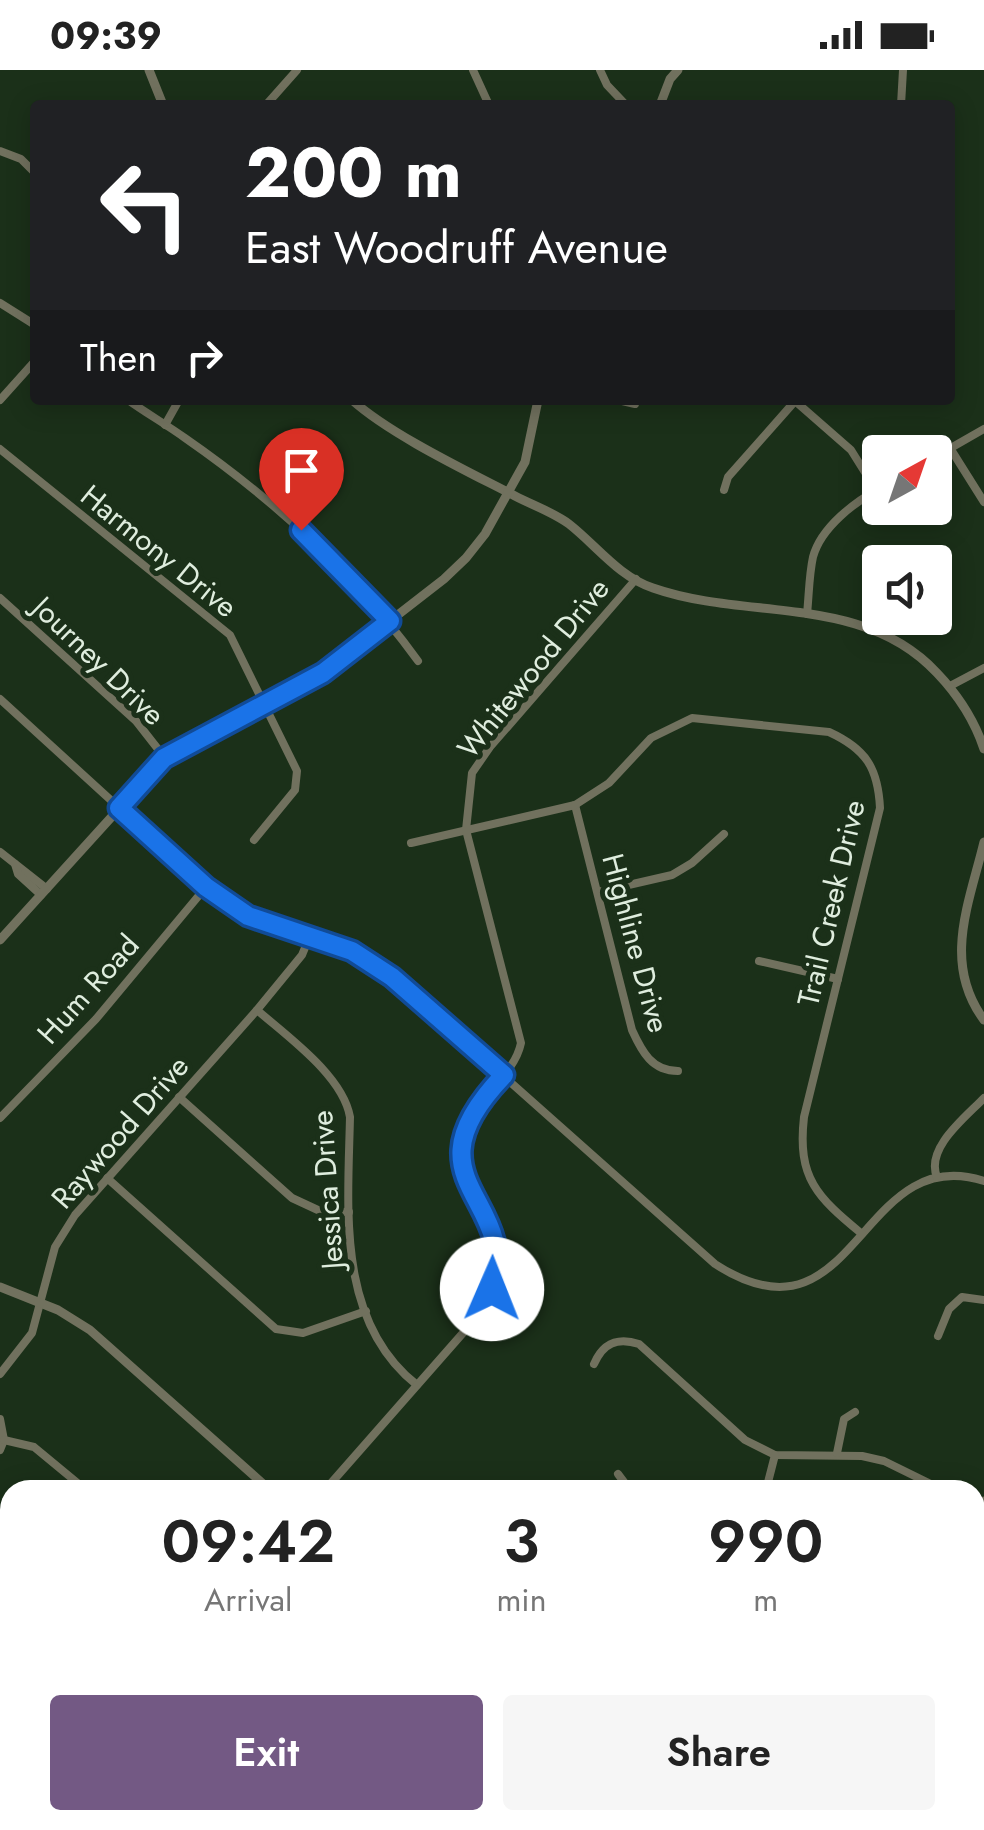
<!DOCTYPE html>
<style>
:root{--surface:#fff;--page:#f6f6f6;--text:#222;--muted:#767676;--accent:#735984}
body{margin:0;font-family:Jost,sans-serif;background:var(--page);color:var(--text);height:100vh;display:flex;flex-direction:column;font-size:38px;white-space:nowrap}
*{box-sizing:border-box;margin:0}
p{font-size:32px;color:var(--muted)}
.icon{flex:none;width:55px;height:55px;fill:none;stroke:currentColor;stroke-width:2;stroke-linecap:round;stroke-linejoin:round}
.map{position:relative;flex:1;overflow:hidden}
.drawer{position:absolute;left:0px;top:1410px;width:985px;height:350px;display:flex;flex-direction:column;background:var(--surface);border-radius:30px 30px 0 0;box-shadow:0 5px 25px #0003}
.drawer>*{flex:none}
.hud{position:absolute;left:30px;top:30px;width:925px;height:305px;border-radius:10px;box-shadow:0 5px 25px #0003;background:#202124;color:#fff;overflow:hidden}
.needle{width:65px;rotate:40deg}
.fabs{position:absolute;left:862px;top:365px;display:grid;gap:20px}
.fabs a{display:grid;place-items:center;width:90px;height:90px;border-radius:10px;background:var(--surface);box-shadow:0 5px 25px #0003;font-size:50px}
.pin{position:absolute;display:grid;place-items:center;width:85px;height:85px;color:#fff;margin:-102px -42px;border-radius:50% 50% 50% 0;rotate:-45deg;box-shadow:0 0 10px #0007}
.pin .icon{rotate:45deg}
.me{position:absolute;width:110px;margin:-55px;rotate:1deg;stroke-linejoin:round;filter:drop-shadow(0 0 8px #0008)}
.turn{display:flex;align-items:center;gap:35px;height:210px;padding:0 50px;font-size:45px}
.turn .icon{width:130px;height:130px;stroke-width:2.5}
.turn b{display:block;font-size:70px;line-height:85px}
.then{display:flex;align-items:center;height:95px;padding:0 50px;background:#0003;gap:20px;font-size:38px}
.eta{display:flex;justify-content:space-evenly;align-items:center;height:170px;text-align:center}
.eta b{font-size:60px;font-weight:600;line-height:70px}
.button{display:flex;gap:20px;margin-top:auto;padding:20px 50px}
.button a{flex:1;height:115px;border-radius:10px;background:var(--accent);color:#fff;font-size:40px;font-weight:600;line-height:115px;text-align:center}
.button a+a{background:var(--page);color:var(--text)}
.status{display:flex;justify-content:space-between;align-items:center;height:70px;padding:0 50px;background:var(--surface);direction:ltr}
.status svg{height:28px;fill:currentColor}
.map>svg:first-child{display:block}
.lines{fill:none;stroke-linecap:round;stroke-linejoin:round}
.minor{stroke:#71715e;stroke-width:8}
.tertiary{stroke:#71715e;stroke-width:9}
.route-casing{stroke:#114b97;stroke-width:25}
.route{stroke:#1a73e8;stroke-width:18}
.labels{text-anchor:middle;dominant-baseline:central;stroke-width:10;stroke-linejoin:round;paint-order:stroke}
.street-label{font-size:30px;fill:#dfedde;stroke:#1b3019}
</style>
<div class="status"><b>09:39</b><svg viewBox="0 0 49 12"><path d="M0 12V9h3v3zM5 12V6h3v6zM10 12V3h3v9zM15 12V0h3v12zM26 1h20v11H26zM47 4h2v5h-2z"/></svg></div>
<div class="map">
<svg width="984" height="1760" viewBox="0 0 984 1760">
<rect width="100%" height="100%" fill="#1b3019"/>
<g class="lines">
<g class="minor">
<polyline points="473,0 489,35"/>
<polyline points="600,0 607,15 626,35"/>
<polyline points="266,35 297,0"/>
<polyline points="901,35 903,0"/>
<polyline points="0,81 21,89 35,103"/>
<polyline points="0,233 35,255"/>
<polyline points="0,330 35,291"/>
<path d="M 128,330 C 146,343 167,355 185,368 C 273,429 355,504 418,591"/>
<polyline points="618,330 635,334"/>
<polyline points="795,331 851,380 876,420"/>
<polyline points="165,355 179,330"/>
<polyline points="950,378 984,432"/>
<polyline points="0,379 230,565 297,701 295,720 254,770"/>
<polyline points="935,387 984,359"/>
<polyline points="724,420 728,407 796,330"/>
<polyline points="0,528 136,651 165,688"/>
<path d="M 807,544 C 809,525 809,505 813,487 C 821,457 855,432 880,418"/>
<polyline points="950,616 984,598"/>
<path d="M 0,629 L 206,817 L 248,846 L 352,881 L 392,907 L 715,1194 C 857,1286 858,1070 984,1111"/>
<path d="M 575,735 L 632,960 C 642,982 652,1001 678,1001"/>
<path d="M 411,773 L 575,735 L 609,713 L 651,668 L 692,648 L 829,662 C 866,679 878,698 880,738 L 804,1047 C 797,1108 817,1127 862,1164"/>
<polyline points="0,782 47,819"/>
<polyline points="15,794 18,804 41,825"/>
<polyline points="598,822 672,805 692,793 724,764"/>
<polyline points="759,891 838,909"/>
<path d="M 257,940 C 288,967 343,1006 350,1047 C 348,1139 336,1251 417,1315"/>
<polyline points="179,1027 292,1128 320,1141 349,1142"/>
<polyline points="0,1048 96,949 206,817"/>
<path d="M 937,1107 C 925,1078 966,1047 984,1028"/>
<polyline points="107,1108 276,1259 303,1263 366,1241"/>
<polyline points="938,1266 949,1239 962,1227 984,1230"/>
<path d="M 594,1294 C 603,1273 617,1267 639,1274 L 745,1370 L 775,1385 L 862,1386 L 884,1391 L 943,1420"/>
<polyline points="0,1304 32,1263 55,1177 75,1145 257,940 302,885 309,868"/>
<polyline points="0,1349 4,1370 0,1380"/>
<polyline points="4,1370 34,1377 86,1420"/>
<polyline points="837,1383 844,1349 855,1342"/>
<polyline points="618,1404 630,1420"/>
<path d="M 325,1420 L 470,1255 C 542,1165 450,1146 462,1069 C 468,1028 513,1011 521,973 L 466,760 L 472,703 L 490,677 L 636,509"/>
<polyline points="766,1420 775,1385"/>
<polyline points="0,1509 10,1519"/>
<polyline points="975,1567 984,1571"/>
<polyline points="0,1661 10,1670"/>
<polyline points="455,1750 466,1760"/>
<polyline points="35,1760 44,1750"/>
<polyline points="166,1760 175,1750"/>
<polyline points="285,1760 293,1750"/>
<polyline points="409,1760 418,1750"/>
</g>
<g class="tertiary">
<polyline points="149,0 163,35"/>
<polyline points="660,35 670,9 678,0"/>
<path d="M 352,330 C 391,365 467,401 515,426 C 532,435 553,442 569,454 C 596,475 619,507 653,518 C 747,551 863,523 937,603 C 959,626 974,649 984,679"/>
<path d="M 984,772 C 969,834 942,893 984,950"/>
<polyline points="0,870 165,688 323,603 444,509 466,488 485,464 525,392 538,330"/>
<polyline points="0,1217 58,1240 90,1260 270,1420"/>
<polyline points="975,1449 984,1431"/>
<polyline points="587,1750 594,1760"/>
<polyline points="896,1760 898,1750"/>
</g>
</g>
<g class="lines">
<defs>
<path id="route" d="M 301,460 L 390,551 L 323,603 L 164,688 L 119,738 L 206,817 L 248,846 L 352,881 L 392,907 L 504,1005 C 401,1112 521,1127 492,1219"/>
</defs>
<use href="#route" class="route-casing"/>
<use href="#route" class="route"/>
</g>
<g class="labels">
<g class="street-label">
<text transform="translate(159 481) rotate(39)">Harmony Drive</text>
<text transform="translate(99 591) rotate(44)">Journey Drive</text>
<text transform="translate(533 598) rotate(-51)">Whitewood Drive</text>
<text transform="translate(831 833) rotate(-77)">Trail Creek Drive</text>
<text transform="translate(636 873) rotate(75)">Highline Drive</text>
<text transform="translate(88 919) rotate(-48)">Hum Road</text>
<text transform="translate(120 1062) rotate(-49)">Raywood Drive</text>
<text transform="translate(327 1120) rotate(-94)">Jessica Drive</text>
</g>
</g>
</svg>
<div class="fabs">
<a><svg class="needle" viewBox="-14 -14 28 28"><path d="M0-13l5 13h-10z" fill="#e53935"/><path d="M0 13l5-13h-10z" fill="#767676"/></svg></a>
<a><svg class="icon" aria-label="sound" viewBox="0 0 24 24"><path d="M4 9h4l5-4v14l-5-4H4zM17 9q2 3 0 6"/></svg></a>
</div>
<div class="pin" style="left:301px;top:460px;background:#d93025"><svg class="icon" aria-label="arrive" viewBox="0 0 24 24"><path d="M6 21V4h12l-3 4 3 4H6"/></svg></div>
<svg class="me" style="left:492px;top:1219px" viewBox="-20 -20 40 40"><circle r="19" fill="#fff"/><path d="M0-13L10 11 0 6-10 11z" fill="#1a73e8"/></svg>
<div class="hud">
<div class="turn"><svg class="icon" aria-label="left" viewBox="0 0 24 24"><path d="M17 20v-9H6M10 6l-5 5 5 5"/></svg><div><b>200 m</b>East Woodruff Avenue</div></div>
<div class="then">Then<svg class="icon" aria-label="right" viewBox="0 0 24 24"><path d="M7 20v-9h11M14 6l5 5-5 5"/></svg></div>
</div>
<section class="drawer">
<div class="eta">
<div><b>09:42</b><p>Arrival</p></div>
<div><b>3</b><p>min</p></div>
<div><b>990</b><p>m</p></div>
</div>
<div class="button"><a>Exit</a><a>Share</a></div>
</section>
</div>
